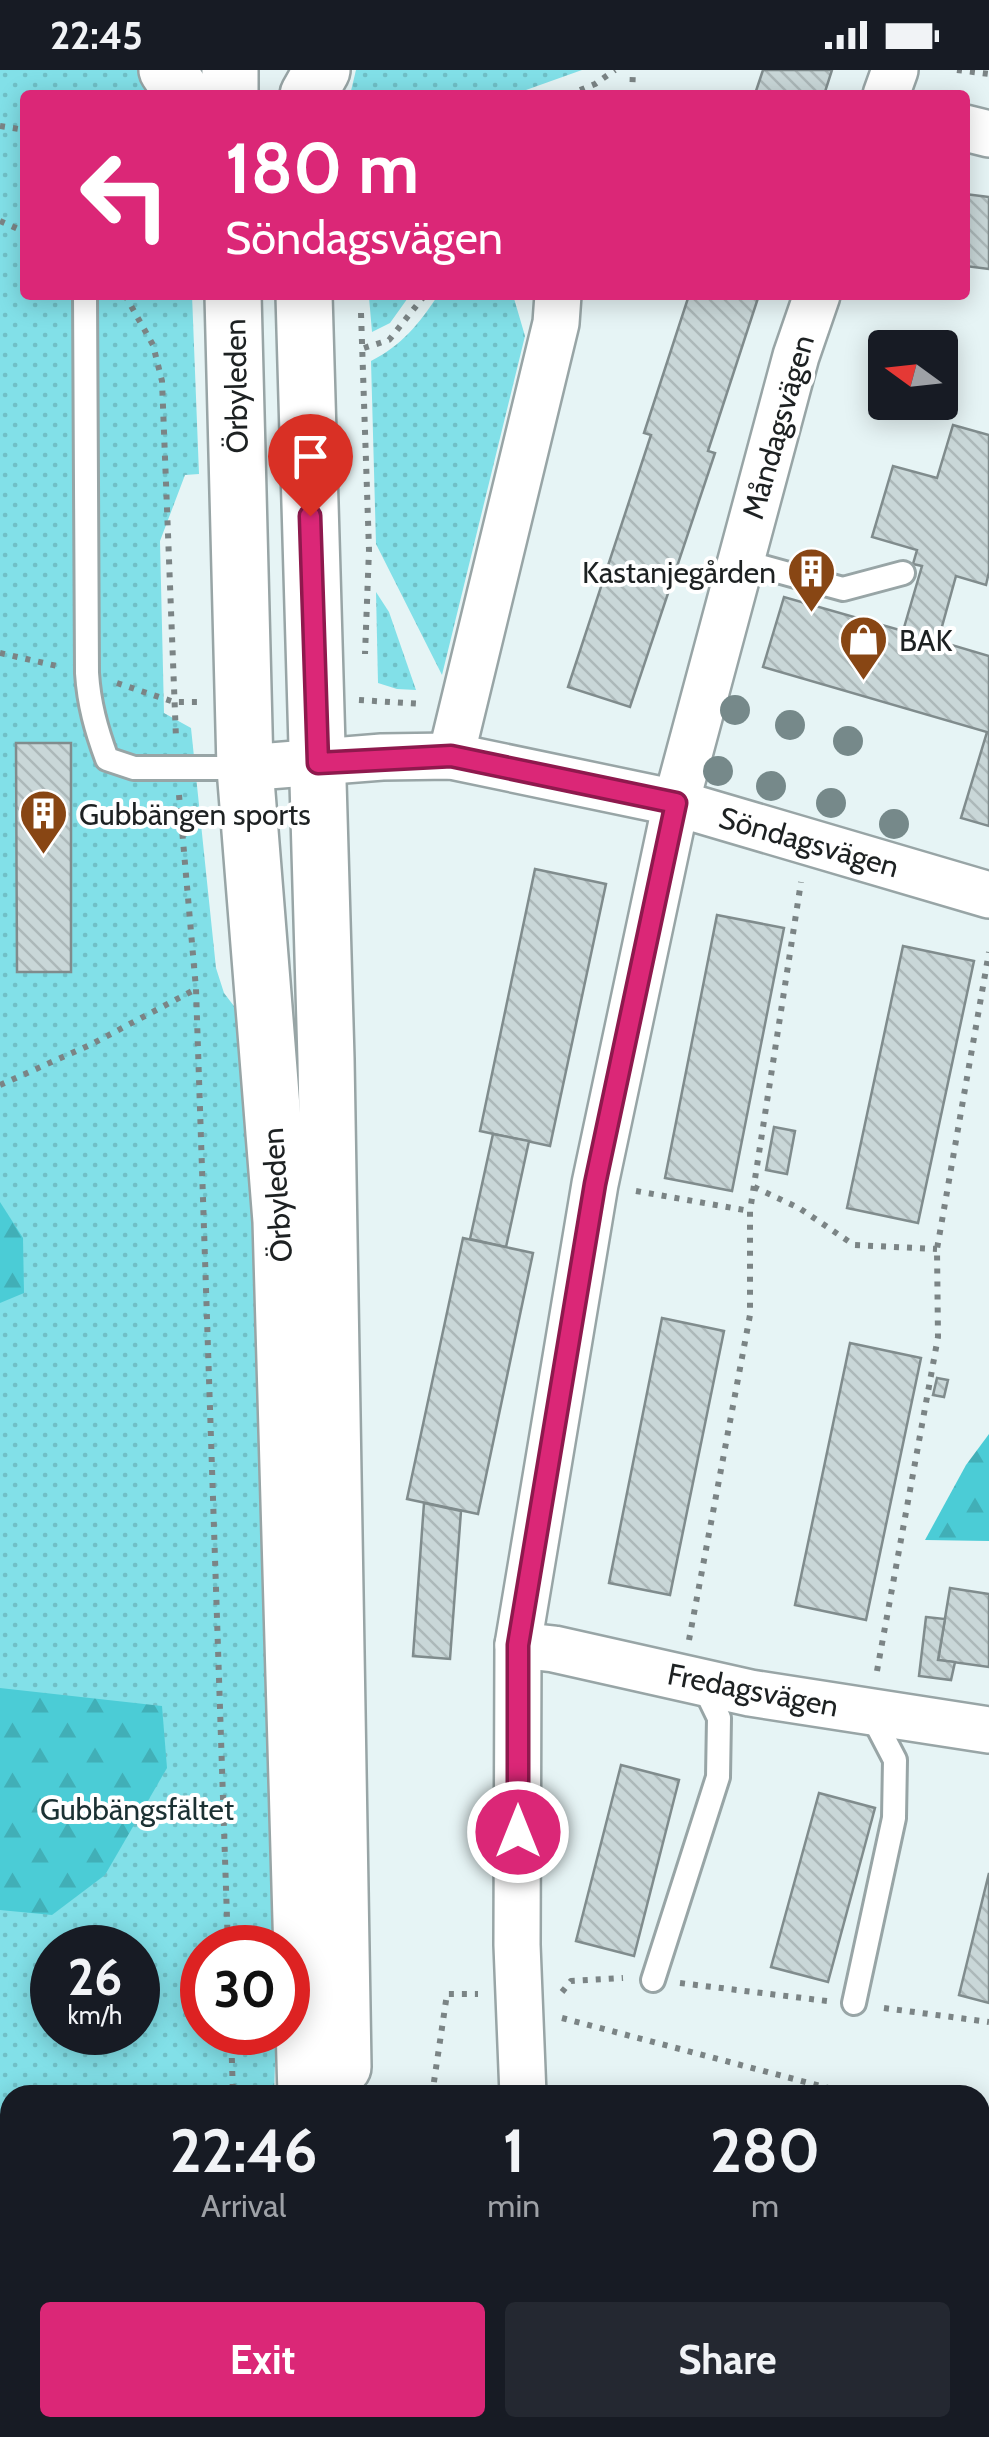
<!DOCTYPE html>
<meta charset="utf-8">
<style>
:root{--surface:#171b24;--page:#242831;--text:#f1f3f6;--muted:#9ea1a6;--accent:#db2777}
body{margin:0;font-family:Cabin,sans-serif;background:var(--page);color:var(--text);height:100vh;display:flex;flex-direction:column;font-size:38px;white-space:nowrap}
*{box-sizing:border-box;margin:0}
p{font-size:32px;color:var(--muted)}
.icon{flex:none;width:55px;height:55px;fill:none;stroke:currentColor;stroke-width:2;stroke-linecap:round;stroke-linejoin:round}
.map{position:relative;flex:1;overflow:hidden}
.sheet{position:absolute;left:0px;top:2015px;width:990px;height:352px;display:flex;flex-direction:column;background:var(--surface);border-radius:30px 30px 0 0;box-shadow:0 5px 25px #0003}
.sheet>*{flex:none}
.banner{position:absolute;left:20px;top:20px;width:950px;height:210px;border-radius:10px;box-shadow:0 5px 25px #0003;background:#db2777;color:#fff;overflow:hidden}
.needle{width:65px;rotate:285deg}
.buttons{position:absolute;left:868px;top:260px;display:grid;gap:20px}
.buttons a{display:grid;place-items:center;width:90px;height:90px;border-radius:10px;background:var(--surface);box-shadow:0 5px 25px #0003;font-size:50px}
.speed{position:absolute;left:30px;top:1855px;display:flex;gap:20px;font-size:50px;font-weight:700;text-align:center}
.speed>*{display:grid;place-content:center;width:130px;height:130px;border-radius:50%;background:var(--surface);box-shadow:0 5px 25px #0003;line-height:1}
.speed small{font-size:25px;font-weight:400}
.speed .limit{border:15px solid #d22;background:#fff;color:#111}
.pin{position:absolute;display:grid;place-items:center;width:85px;height:85px;color:#fff;margin:-102px -42px;border-radius:50% 50% 50% 0;rotate:-45deg;box-shadow:0 0 10px #0007}
.pin .icon{rotate:45deg}
.me{position:absolute;width:110px;margin:-55px;rotate:0deg;stroke-linejoin:round;filter:drop-shadow(0 0 8px #0008)}
.turn{display:flex;align-items:center;gap:35px;height:210px;padding:0 40px;font-size:45px}
.turn .icon{width:130px;height:130px;stroke-width:2.5}
.turn b{display:block;font-size:70px;line-height:85px}
.eta{display:flex;justify-content:space-evenly;align-items:center;height:170px;text-align:center}
.eta b{font-size:60px;font-weight:800;line-height:70px}
.primary-button{display:flex;gap:20px;margin-top:auto;padding:20px 40px}
.primary-button a{flex:1;height:115px;border-radius:10px;background:var(--accent);color:#fff;font-size:40px;font-weight:800;line-height:115px;text-align:center}
.primary-button a+a{background:var(--page);color:var(--text)}
.status{display:flex;justify-content:space-between;align-items:center;height:70px;padding:0 50px;background:var(--surface);direction:ltr}
.status svg{height:28px;fill:currentColor}
.map>svg:first-child{display:block}
.grass{fill:url(#grass-dots);fill-rule:evenodd}
.forest{fill:url(#forest-firs)}
.building{fill:url(#building-back-hatch);stroke:#808c8d;stroke-width:2.5}
.lines{fill:none;stroke-linecap:round;stroke-linejoin:round}
.lane-casing{stroke:#98a5a6;stroke-width:28}
.street-casing{stroke:#98a5a6;stroke-width:50}
.secondary-casing{stroke:#98a5a6;stroke-width:60}
.highway-casing{stroke:#98a5a6;stroke-width:60}
.path{stroke:#7b8485;stroke-width:6;stroke-dasharray:5 8;stroke-linecap:butt}
.lane{stroke:#fff;stroke-width:22}
.street{stroke:#fff;stroke-width:45}
.secondary{stroke:#fff;stroke-width:55}
.highway{stroke:#fff;stroke-width:55}
.tree{fill:#76898a}
.route-casing{stroke:#8e194d;stroke-width:25}
.route{stroke:#db2777;stroke-width:18}
.labels{text-anchor:middle;dominant-baseline:central;stroke-width:8;stroke-linejoin:round;paint-order:stroke}
.street-label{font-size:30px;fill:#1d2122;stroke:#fff}
.poi-label{font-size:30px;fill:#1d2122;stroke:#fff;text-anchor:start}
.park-label{font-size:30px;fill:#1b3133;stroke:#fff}
</style>
<div class="status"><b>22:45</b><svg viewBox="0 0 49 12"><path d="M0 12V9h3v3zM5 12V6h3v6zM10 12V3h3v9zM15 12V0h3v12zM26 1h20v11H26zM47 4h2v5h-2z"/></svg></div>
<div class="map">
<svg width="989" height="2367" viewBox="0 0 989 2367">
<defs>
<pattern id="grass-dots" width="8" height="8" patternUnits="userSpaceOnUse" patternTransform="scale(2.5)"><rect width="8" height="8" fill="#82e0e8"/><path d="M2 2h.1M6 6h.1" fill="none" stroke="#70c0c7" stroke-width="1.8" stroke-linecap="round"/></pattern>
<pattern id="forest-firs" width="22" height="20" patternUnits="userSpaceOnUse" patternTransform="scale(2.5)"><rect width="22" height="20" fill="#4bccd6"/><path d="M5 1l3.5 6h-7zM16 11l3.5 6h-7z" fill="#41afb7"/></pattern>
<pattern id="building-back-hatch" width="6" height="6" patternUnits="userSpaceOnUse" patternTransform="scale(2.5)"><rect width="6" height="6" fill="#c9d7d8"/><path d="M-1 5l2 2M0 0l6 6M5-1l2 2" fill="none" stroke="#acb8b9"/></pattern>
</defs>
<rect width="100%" height="100%" fill="#e6f4f5"/>
<g class="grass">
<path d="M 0,0 L 138,0 L 152,13 L 158,25 L 25,25 L 25,225 L 192,225 L 199,404 L 185,405 L 160,471 L 164,643 L 191,658 L 216,898 L 224,923 L 240,944 L 254,1119 L 276,1877 L 202,1878 L 202,1962 L 276,1963 L 274,2025 L 10,2025 L 10,2165 L 0,2168 ZM 52,1878 L 138,1878 L 138,1962 L 52,1962 Z"/>
<polygon points="356,0 582,0 512,25 350,25"/>
<polygon points="351,225 410,225 390,253 372,262 369,227"/>
<path d="M 438,225 L 513,225 L 525,266 L 442,605 L 376,474 L 371,291 C 401,276 420,253 438,225 Z"/>
<polygon points="376,522 389,542 416,620 397,619 378,613"/>
</g>
<g class="forest">
<polygon points="0,1132 23,1168 24,1223 0,1233"/>
<polygon points="989,1364 989,1471 925,1470 966,1395"/>
<polygon points="0,1618 162,1636 167,1698 105,1805 52,1845 0,1840"/>
<polygon points="10,2147 10,2358 254,2358 254,2367 0,2367 0,2151"/>
</g>
<g class="building">
<polygon points="763,0 832,0 824,25 769,25 756,21"/>
<polygon points="965,124 989,127 989,199 965,196"/>
<polygon points="689,225 759,225 708,381 715,383 630,637 568,617 651,365 644,363"/>
<polygon points="953,355 989,365 989,502 986,515 956,506 938,571 989,586 989,756 961,748 987,662 763,597 784,527 903,561 922,496 913,494 917,480 872,467 893,396 937,408"/>
<polygon points="16,673 71,673 71,902 17,902"/>
<polygon points="535,799 606,814 550,1076 480,1061"/>
<polygon points="717,845 784,858 732,1121 665,1108"/>
<polygon points="903,876 974,891 918,1153 847,1138"/>
<polygon points="774,1057 795,1061 787,1104 766,1100"/>
<polygon points="493,1064 529,1071 506,1177 470,1169"/>
<polygon points="463,1168 533,1183 478,1444 407,1429"/>
<polygon points="662,1248 724,1261 670,1525 609,1513"/>
<polygon points="850,1273 921,1288 866,1550 795,1535"/>
<polygon points="937,1308 948,1310 944,1327 933,1325"/>
<polygon points="424,1433 461,1441 450,1589 413,1586"/>
<polygon points="950,1518 989,1524 989,1597 938,1590"/>
<polygon points="926,1547 945,1549 938,1590 955,1592 951,1610 919,1606"/>
<polygon points="621,1695 679,1710 634,1886 576,1871"/>
<polygon points="819,1723 875,1738 828,1912 771,1897"/>
<polygon points="989,1803 989,1933 959,1925"/>
<polygon points="987,2128 989,2128 989,2238 980,2236 980,2157"/>
<polygon points="980,2346 989,2348 989,2367 901,2367 904,2358 980,2358"/>
<polygon points="576,2358 644,2358 643,2367 575,2367"/>
<polygon points="749,2358 828,2358 826,2367 783,2367"/>
</g>
<g class="lines">
<defs>
<g id="lane">
<path d="M 85,225 L 87,603 C 89,634 96,659 107,689 L 134,698 L 245,698"/>
<polyline points="741,491 843,519 903,503"/>
<polyline points="653,1910 718,1707 719,1648 702,1613"/>
<polyline points="854,1933 894,1748 895,1690 870,1642"/>
<polyline points="721,2364 735,2367"/>
<polyline points="852,2367 854,2358"/>
</g>
<g id="street">
<polyline points="886,25 895,0"/>
<polyline points="965,58 989,64"/>
<polyline points="451,686 556,253 558,225"/>
<polyline points="245,698 382,687 451,686 676,733 989,825"/>
<polyline points="518,1575 554,1579 750,1623 989,1660"/>
<polyline points="523,2025 517,1875 518,1575 595,1114 676,733 796,286 817,225"/>
<polyline points="980,2288 989,2291"/>
<polyline points="526,2367 526,2358"/>
</g>
<g id="secondary">
<polyline points="230,0 230,25"/>
<polyline points="233,225 245,698 281,1151 306,2025"/>
<polyline points="304,225 326,989 343,1997"/>
<polyline points="352,2358 352,2367"/>
</g>
<g id="highway">
<polyline points="167,0 184,25"/>
<polyline points="308,25 322,0"/>
</g>
</defs>
<use href="#lane" class="lane-casing"/>
<use href="#street" class="street-casing"/>
<use href="#secondary" class="secondary-casing"/>
<use href="#highway" class="highway-casing"/>
<g class="path">
<polyline points="957,0 989,4"/>
<polyline points="568,25 595,14 615,0"/>
<polyline points="632,25 633,0"/>
<polyline points="0,56 25,60"/>
<polyline points="0,151 25,162"/>
<polyline points="125,225 153,275 162,311 176,668"/>
<polyline points="361,243 369,480 365,584"/>
<polyline points="364,278 389,270 425,225"/>
<polyline points="0,583 57,596"/>
<polyline points="117,613 174,632 197,632"/>
<polyline points="359,630 422,634"/>
<polyline points="179,725 196,919 228,1878"/>
<polyline points="0,1015 90,975 196,919"/>
<polyline points="754,1117 799,1138 854,1175 937,1179"/>
<polyline points="636,1121 750,1141"/>
<polyline points="689,1570 750,1245 750,1141 801,812"/>
<polyline points="877,1601 938,1267 937,1179 989,882"/>
<polyline points="680,1913 827,1931"/>
<polyline points="562,1922 571,1911 623,1908"/>
<polyline points="884,1938 989,1952"/>
<polyline points="562,1948 855,2025"/>
<polyline points="231,1962 233,2025"/>
<polyline points="432,2025 447,1924 478,1924"/>
<polyline points="980,2058 989,2060"/>
<polyline points="0,2091 10,2090"/>
<polyline points="244,2358 245,2367"/>
</g>
<use href="#lane" class="lane"/>
<use href="#street" class="street"/>
<use href="#secondary" class="secondary"/>
<use href="#highway" class="highway"/>
</g>
<g class="tree">
<circle cx="735" cy="640" r="15"/>
<circle cx="790" cy="655" r="15"/>
<circle cx="848" cy="671" r="15"/>
<circle cx="718" cy="701" r="15"/>
<circle cx="771" cy="716" r="15"/>
<circle cx="831" cy="733" r="15"/>
<circle cx="894" cy="754" r="15"/>
</g>
<g class="lines">
<defs>
<polyline id="route" points="310,446 318,693 451,686 676,733 595,1114 518,1575 518,1762"/>
</defs>
<use href="#route" class="route-casing"/>
<use href="#route" class="route"/>
</g>
<defs>
<symbol id="building-pin" viewBox="-11 -11 22 30"><path d="M0 17L-7.5 6A9.5 9.5 0 1 1 7.5 6Z" fill="#884614" stroke="#fff"/><path d="M-4-6H4V6H1V3H-1V6H-4ZM-2.5-4.3h1.7v1.8h-1.7ZM.8-4.3h1.7v1.8H.8ZM-2.5-1h1.7V.8h-1.7ZM.8-1h1.7V.8H.8Z" fill="#fff"/></symbol>
<symbol id="shop-pin" viewBox="-11 -11 22 30"><path d="M0 17L-7.5 6A9.5 9.5 0 1 1 7.5 6Z" fill="#884614" stroke="#fff"/><path d="M-5-2.5h2.3a2.7 3.5 0 0 1 5.4 0H5L5.5 6h-11ZM-1.5-2.5h3a1.5 2.3 0 0 0-3 0Z" fill="#fff"/></symbol>
</defs>
<g fill-rule="evenodd">
<use href="#building-pin" x="784" y="474" width="55" height="75"/>
<use href="#shop-pin" x="836" y="542" width="55" height="75"/>
<use href="#building-pin" x="16" y="716" width="55" height="75"/>
</g>
<g class="labels">
<g class="street-label">
<text transform="translate(236 316) rotate(-91)">Örbyleden</text>
<text transform="translate(778 357) rotate(-74)">Måndagsvägen</text>
<text transform="translate(809 772) rotate(16)">Söndagsvägen</text>
<text transform="translate(277 1125) rotate(-94)">Örbyleden</text>
<text transform="translate(753 1620) rotate(11)">Fredagsvägen</text>
</g>
<g class="poi-label">
<text x="776" y="502" text-anchor="end">Kastanjegården</text>
<text x="899" y="570">BAK</text>
<text x="79" y="744">Gubbängen sports</text>
</g>
<g class="park-label">
<text x="137" y="1739">Gubbängsfältet</text>
</g>
</g>
</svg>
<div class="buttons">
<a><svg class="needle" viewBox="-14 -14 28 28"><path d="M0-13l5 13h-10z" fill="#e53935"/><path d="M0 13l5-13h-10z" fill="#9ea1a6"/></svg></a>
</div>
<div class="speed"><div>26<small>km/h</small></div><div class="limit">30</div></div>
<div class="pin" style="left:310px;top:446px;background:#d93025"><svg class="icon" aria-label="arrive" viewBox="0 0 24 24"><path d="M6 21V4h12l-3 4 3 4H6"/></svg></div>
<svg class="me" style="left:518px;top:1762px" viewBox="-20 -20 40 40"><circle r="17" fill="#db2777" stroke="#fff" stroke-width="3"/><path d="M0-11L8 9 0 5-8 9z" fill="#fff"/></svg>
<div class="banner">
<div class="turn"><svg class="icon" aria-label="left" viewBox="0 0 24 24"><path d="M17 20v-9H6M10 6l-5 5 5 5"/></svg><div><b>180 m</b>Söndagsvägen</div></div>
</div>
<section class="sheet">
<div class="eta">
<div><b>22:46</b><p>Arrival</p></div>
<div><b>1</b><p>min</p></div>
<div><b>280</b><p>m</p></div>
</div>
<div class="primary-button"><a>Exit</a><a>Share</a></div>
</section>
</div>
